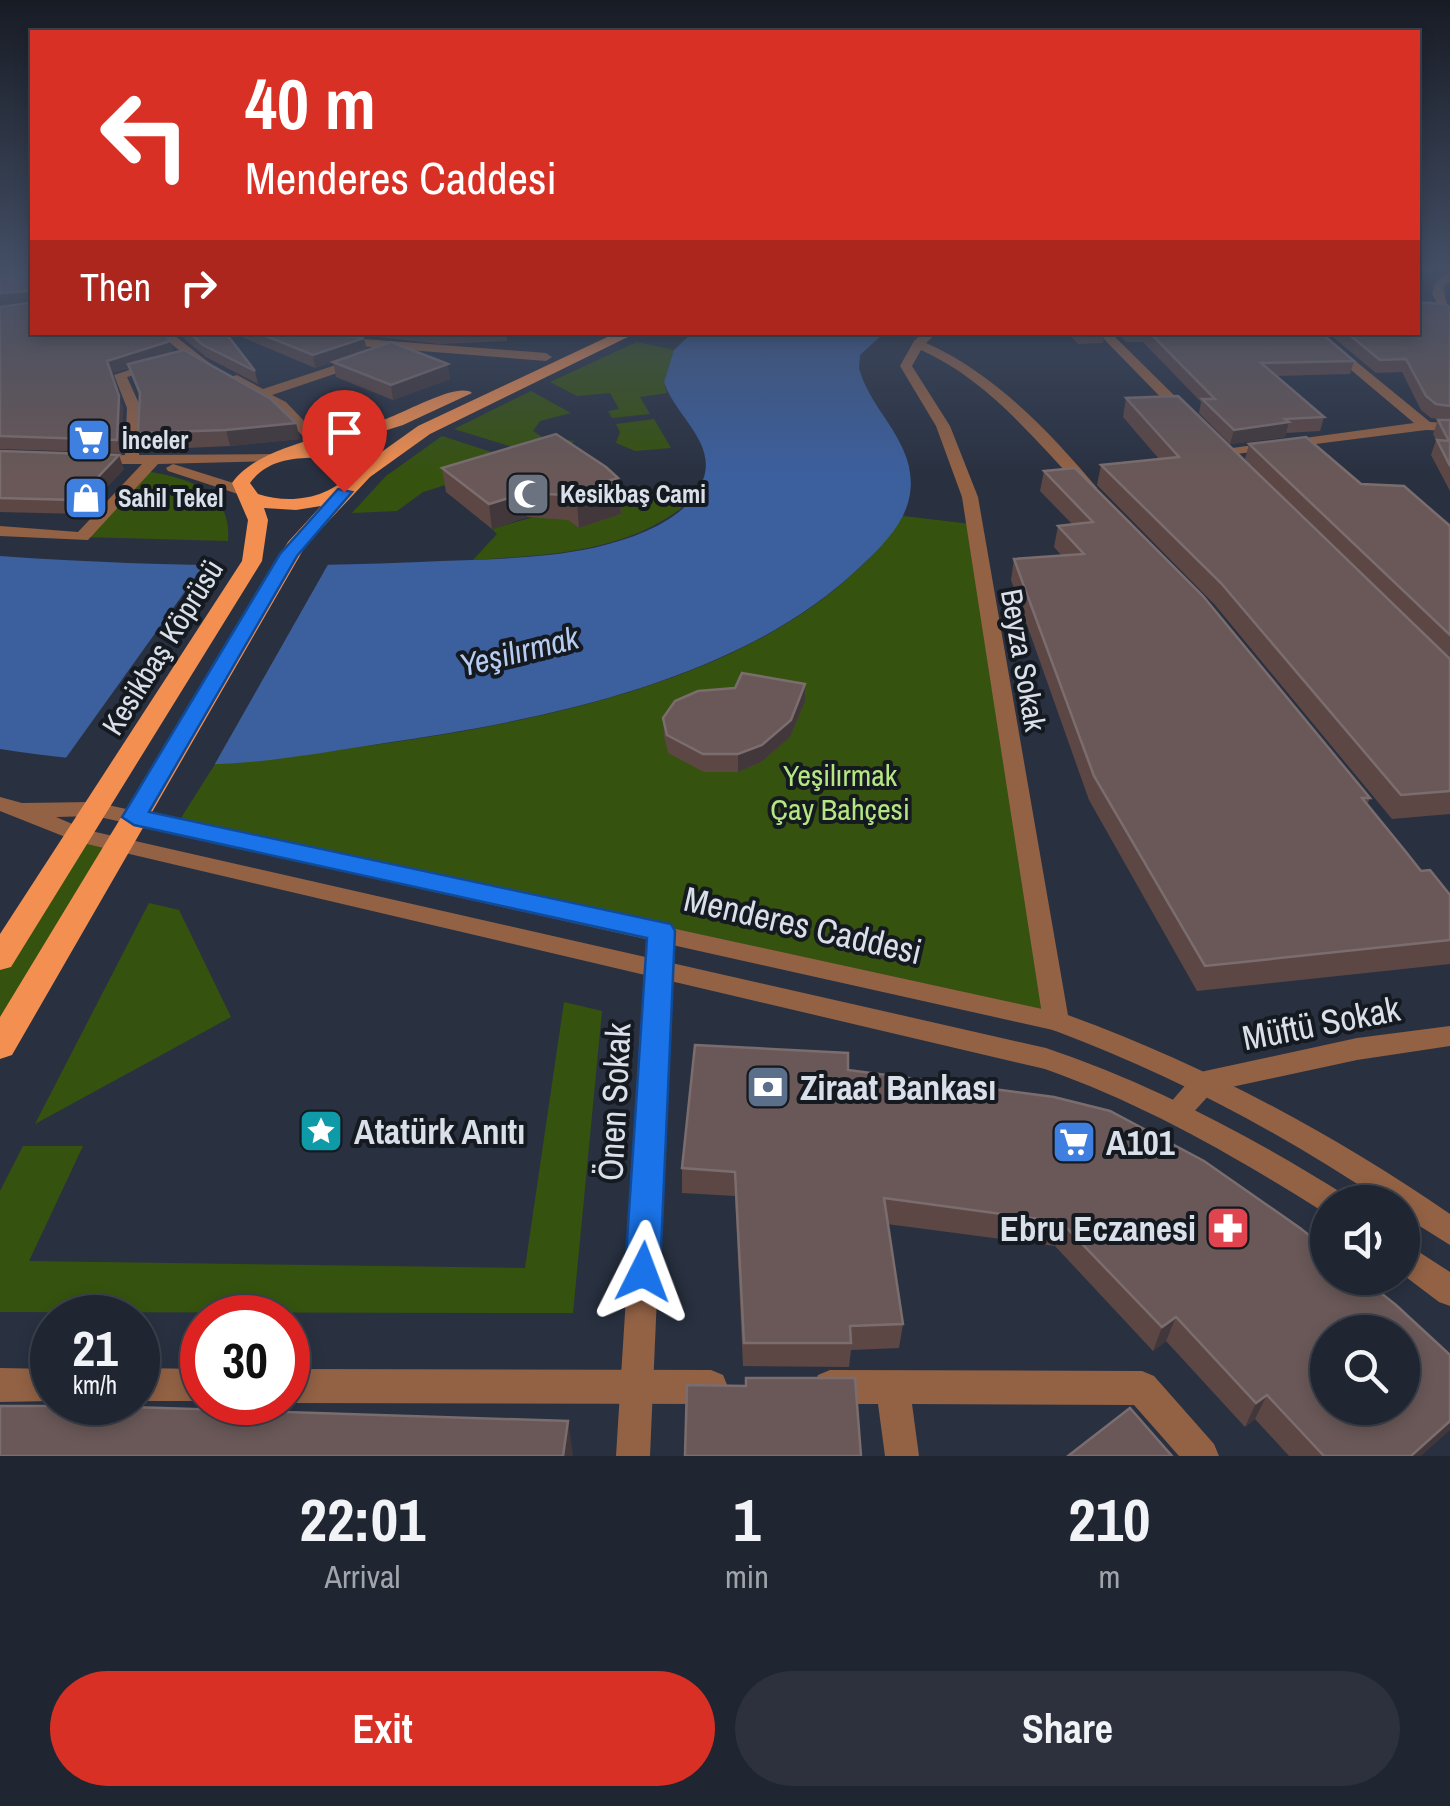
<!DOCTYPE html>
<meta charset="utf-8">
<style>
:root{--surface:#1f2531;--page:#2c313d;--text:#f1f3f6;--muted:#a1a5ab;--line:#3c424d;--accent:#d93025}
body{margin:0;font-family:"Archivo Narrow",sans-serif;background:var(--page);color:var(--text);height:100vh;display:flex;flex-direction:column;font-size:38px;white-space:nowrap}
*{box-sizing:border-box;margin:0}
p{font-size:32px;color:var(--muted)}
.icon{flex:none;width:55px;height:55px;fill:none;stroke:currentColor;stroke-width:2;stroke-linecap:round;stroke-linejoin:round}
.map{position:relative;height:1456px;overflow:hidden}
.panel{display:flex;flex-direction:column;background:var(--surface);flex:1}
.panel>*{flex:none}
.banner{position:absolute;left:30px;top:30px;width:1390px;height:305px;border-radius:0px;box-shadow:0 5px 15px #0003,0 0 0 2px var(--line);background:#d93025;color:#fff;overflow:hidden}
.buttons{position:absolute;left:1310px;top:1185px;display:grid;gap:20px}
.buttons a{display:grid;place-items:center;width:110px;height:110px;border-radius:50%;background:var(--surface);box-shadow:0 5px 15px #0003,0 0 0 2px var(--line);font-size:50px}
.speed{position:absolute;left:30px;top:1295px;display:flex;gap:20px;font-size:50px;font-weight:700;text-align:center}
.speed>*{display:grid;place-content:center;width:130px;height:130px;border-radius:50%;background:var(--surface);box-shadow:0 5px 15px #0003,0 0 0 2px var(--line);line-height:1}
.speed small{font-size:25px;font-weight:400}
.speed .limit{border:15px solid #d22;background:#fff;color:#111}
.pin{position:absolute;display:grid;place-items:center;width:85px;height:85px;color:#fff;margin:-102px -42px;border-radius:50% 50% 50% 0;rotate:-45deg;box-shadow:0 0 10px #0007}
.pin .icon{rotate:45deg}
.me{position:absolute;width:110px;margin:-55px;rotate:3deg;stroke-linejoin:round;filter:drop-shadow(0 0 8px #0008)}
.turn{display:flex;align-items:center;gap:35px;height:210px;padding:0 50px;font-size:45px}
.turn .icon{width:130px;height:130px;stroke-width:2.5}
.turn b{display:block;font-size:70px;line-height:85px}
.then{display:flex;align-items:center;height:95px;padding:0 50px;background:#0003;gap:20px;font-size:38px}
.eta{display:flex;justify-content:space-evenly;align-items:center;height:170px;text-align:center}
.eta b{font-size:60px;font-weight:700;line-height:70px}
.primary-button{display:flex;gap:20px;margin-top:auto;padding:20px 50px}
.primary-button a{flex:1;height:115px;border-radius:60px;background:var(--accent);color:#fff;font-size:40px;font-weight:700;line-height:115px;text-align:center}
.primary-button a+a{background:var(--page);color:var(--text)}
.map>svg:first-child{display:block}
.green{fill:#36520f}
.water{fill:#3c5f9d}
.pier{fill:#293141}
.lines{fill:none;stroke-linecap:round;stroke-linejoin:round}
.service{fill:#936245;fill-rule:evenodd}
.minor{fill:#936245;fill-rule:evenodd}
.tertiary{fill:#936245;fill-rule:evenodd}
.primary{fill:#f38f50;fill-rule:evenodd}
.wall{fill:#5c4745}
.shaded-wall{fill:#42383c}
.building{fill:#695857;stroke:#7b6d6e;stroke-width:2.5;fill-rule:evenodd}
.route{fill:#1a73e8;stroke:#114b97;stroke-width:2.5}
.labels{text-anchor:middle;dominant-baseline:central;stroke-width:8;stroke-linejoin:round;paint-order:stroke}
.far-poi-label{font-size:25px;font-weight:bold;fill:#dae0ea;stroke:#151920;text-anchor:start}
.street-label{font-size:30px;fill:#dae0ea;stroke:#151920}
.park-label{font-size:30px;fill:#b5e682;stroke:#151920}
.water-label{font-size:32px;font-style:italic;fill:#b7ccf1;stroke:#151920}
.near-street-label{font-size:35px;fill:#dae0ea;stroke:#151920}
.near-poi-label{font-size:35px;font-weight:bold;fill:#dae0ea;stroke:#151920;text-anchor:start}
</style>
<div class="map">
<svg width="1450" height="1456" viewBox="0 0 1450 1456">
<rect width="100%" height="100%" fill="#293141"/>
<g class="green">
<polygon points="637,342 674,350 664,382 667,393 640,397 650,414 612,418 608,411 619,409 610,393 577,396 550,382"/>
<polygon points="531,391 571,413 540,421 533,431 542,437 574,441 570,446 525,451 454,429"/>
<polygon points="654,419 671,448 635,451 616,443 620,432 616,424"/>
<polygon points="442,436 510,458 497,469 423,492 397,511 352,513 386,476"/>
<path d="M 145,471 C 188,478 232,490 228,541 L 82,537 Z"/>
<path d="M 637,487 L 687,504 C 626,553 548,555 473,560 L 497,534 L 492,529 Z"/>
<path d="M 903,516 L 971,524 L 1056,1021 L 176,826 L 215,764 C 429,739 772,710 903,516 Z"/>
<polygon points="78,835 118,844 0,1046 0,959"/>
<polygon points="149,903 179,910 231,1017 35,1124"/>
<polygon points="564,1002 602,1011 573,1313 0,1312 0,1191 23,1146 83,1146 29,1261 525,1268"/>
</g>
<path class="water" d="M 692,333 L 884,333 L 860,355 L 859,368 C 871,414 921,445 909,499 C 903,526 880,548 861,566 C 742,681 543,720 385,743 C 331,751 274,762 219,764 C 148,767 71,760 0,749 L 0,556 C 139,566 280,568 419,562 C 476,559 536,560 593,548 C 632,539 691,520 704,477 C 715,441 674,414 664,382 L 674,350 Z"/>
<polygon class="pier" points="209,558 330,561 212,769 63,762"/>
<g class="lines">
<g class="service">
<polygon points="0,1368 52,1369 52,1401 0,1402"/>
<polygon points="138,1368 202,1369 202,1401 138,1401"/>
<polygon points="288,1369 711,1370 723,1375 728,1387 723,1399 711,1404 288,1403"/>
<polygon points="830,1370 1142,1371 1154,1376 1214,1444 1219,1456 1179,1456 1134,1405 912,1404 919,1456 885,1456 878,1404 830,1404 818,1399 813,1387 818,1375"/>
</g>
<g class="minor">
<path d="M 1450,272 L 1450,281 L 1444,286 C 1443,298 1450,307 1450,319 L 1444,316 L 1432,294 L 1435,283 Z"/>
<polygon points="156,332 170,332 212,365 202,368"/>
<path d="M 924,332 L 938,332 L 926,343 C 994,373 1050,432 1097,488 L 1089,493 L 1084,491 C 1034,439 988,380 921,350 L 912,366 L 950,426 L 978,497 L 1069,1021 L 1065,1028 L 1056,1031 L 1047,1028 L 1043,1021 L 962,497 L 936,426 L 900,366 L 914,341 Z"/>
<polygon points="1097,332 1110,332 1189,410 1189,416 1179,416"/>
<polygon points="1306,332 1320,332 1430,422 1450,423 1450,431 1426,430 1220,456 1220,450 1225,449 1414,423"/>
<polygon points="338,337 546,353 552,357 546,361 334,344 332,341"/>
<polygon points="360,357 364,358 364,364 272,395 286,402 325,443 325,449 315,449 276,408 226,378 237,375 263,389"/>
<polygon points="153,362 159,366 157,369 127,377 141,408 139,455 275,454 282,458 280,461 158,464 88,540 0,536 0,526 78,532 142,464 97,464 90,460 97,456 125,455 127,408 114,375"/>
<polygon points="173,464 246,487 249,490 241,495 168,471 166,468"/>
<polygon points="0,797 22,803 94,802 105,809 94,816 56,817 86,830 89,835 86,840 78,842 0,811"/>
<polygon points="661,922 670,925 673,931 650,1456 616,1456 649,931 652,925"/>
<polygon points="1450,1026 1450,1046 1357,1060 1213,1091 1188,1118 1178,1122 1168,1118 1164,1110 1195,1074 1205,1071 1357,1038"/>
</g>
<g class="tertiary">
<path d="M 94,802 L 1065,1014 C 1203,1064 1329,1131 1450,1214 L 1450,1245 L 1402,1215 L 1402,1202 L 1385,1202 C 1280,1132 1171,1074 1053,1030 L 86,814 L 83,809 Z"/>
<path d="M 78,828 L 1046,1048 C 1152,1084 1247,1134 1342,1193 L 1347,1202 L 1328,1202 L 1328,1214 L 1322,1211 C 1233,1155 1144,1104 1045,1069 L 70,840 L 67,835 L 70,830 Z"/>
<polygon points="1402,1241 1450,1272 1450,1306 1439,1302 1402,1274"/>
</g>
<path class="primary" d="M 618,332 L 638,332 L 430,434 L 370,477 L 306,545 L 12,1055 L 0,1059 L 0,1017 L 288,542 L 321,506 L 296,510 L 264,508 L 268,520 L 262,561 L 11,967 L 0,970 L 0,934 L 242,561 L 248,520 L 232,483 C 258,445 341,434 386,419 C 406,412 458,382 472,393 L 403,425 L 330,448 L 360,455 L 366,463 L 418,426 ZM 326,458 L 347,463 L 353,472 C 329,498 292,505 258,494 L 250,483 C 268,458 298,457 326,458 Z"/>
</g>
<g class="wall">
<polygon points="25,269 32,269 170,341 173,353 300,439 230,446 143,450 138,433 140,398 129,368 111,373 123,409 121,453 0,449 0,307 29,303 28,272 31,270"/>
<polygon points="1450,307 1450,491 1431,455 1436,440 1433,434 1438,420 1446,420 1431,418 1421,410 1402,372 1376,373 1327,332 1418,332"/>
<polygon points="176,332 225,332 255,371 258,384 206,357"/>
<polygon points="230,332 320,332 450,379 393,400 336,377 333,362 315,368"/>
<polygon points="336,332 506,332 507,341 439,344"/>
<polygon points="1067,332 1105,332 1103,343 1078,344"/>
<polygon points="1116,332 1320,332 1354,361 1350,374 1276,376 1324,417 1320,431 1286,433 1285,437 1230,444 1199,413 1201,402 1143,342 1126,342"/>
<polygon points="1126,398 1450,659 1450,814 1392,819 1215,605 1097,485 1101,465 1159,459 1123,417"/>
<polygon points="1249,444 1361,484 1450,526 1450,658 1245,459"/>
<polygon points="0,451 124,469 81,514 0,512"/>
<polygon points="442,468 619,488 620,489 621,514 579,528 568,520 527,517 492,529 446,492"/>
<polygon points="1044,471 1370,798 1367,805 1421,871 1450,895 1450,964 1197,991 1089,800 1011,580 1014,559 1062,556 1054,547 1058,526 1072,524 1040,491"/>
<polygon points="805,684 805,701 790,737 761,762 738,772 704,772 668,753 664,736 663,718"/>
<polygon points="848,1070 1421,1456 1289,1456 1255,1419 1245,1427 1166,1341 1153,1351 1055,1246 887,1224 903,1324 899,1348 851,1350 849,1367 743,1366 735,1196 682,1193 682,1168"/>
</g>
<g class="shaded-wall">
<polygon points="31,291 32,302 0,305 0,293"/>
<polygon points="364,338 367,351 315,368 313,355"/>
<polygon points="170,341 174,353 111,373 107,361"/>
<polygon points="448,364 450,379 393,400 391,385"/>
<polygon points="119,396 123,409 121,453 117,440"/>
<polygon points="1289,422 1285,437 1230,444 1234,430"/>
<polygon points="296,423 300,439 230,446 226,430"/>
<polygon points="119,455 124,469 81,514 76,500"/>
<polygon points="618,478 621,514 579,528 577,503 608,481"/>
<polygon points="525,493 527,517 492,529 489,504"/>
<polygon points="805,684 805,701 790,737 761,762 738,772 738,754"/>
<polygon points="1176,1317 1166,1341 1153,1351 1162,1327"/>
<polygon points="1267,1395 1255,1419 1245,1427 1256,1403"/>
<polygon points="568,1421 573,1456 563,1456"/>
<polygon points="1450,1421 1450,1430 1421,1456 1411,1456"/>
</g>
<g class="building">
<polygon points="0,269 15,269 28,272 32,269 32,332 163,332 170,341 107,361 119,396 117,440 0,436 0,307 29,303 31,291 0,293"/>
<polygon points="1418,302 1444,304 1450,307 1450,406 1436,404 1426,396 1406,359 1380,360 1346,332 1418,332"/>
<polygon points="188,332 225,332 255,371 203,345"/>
<polygon points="256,332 319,332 364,338 313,355"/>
<polygon points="1149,332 1320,332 1354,361 1261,363 1324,417 1285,419 1289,422 1234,430 1202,399 1215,399"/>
<polygon points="391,342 448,364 391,385 333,362"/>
<polygon points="184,350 271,399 296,423 226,430 138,433 140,393 128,364"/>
<polygon points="1178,396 1450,659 1450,791 1401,795 1221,583 1101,465 1179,457 1126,398"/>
<polygon points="1438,420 1450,420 1450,466 1437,440 1449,441"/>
<polygon points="556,434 606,467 618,478 608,481 620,489 577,503 566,495 525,493 489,504 442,468"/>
<polygon points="1306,437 1361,484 1404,486 1450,526 1450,635 1249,444"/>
<polygon points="0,451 119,455 76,500 0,498"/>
<polygon points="1075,468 1203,596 1370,798 1362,798 1406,852 1421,871 1430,870 1450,895 1450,940 1205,966 1094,776 1014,559 1084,554 1058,526 1093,522 1044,471"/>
<polygon points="742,673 805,684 791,720 762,745 738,754 703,754 667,735 663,718 675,701 698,691 735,688"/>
<path d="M 695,1045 L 848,1053 L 848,1070 L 1054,1097 L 1110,1111 L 1204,1161 L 1300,1228 L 1328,1250 L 1328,1278 L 1362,1278 L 1396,1305 L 1450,1355 L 1450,1421 L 1411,1456 L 1324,1456 L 1267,1395 L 1256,1403 L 1176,1317 L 1162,1327 L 1061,1222 L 884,1198 L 903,1324 L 850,1326 L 851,1343 L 744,1343 L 735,1172 L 682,1168 ZM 1328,1332 L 1402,1332 L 1402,1408 L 1328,1408 Z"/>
<polygon points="746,1378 855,1378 861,1456 685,1456 687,1385 746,1386"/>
<polygon points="0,1406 100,1406 568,1421 563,1456 0,1456"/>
<polygon points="1130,1408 1172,1456 1068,1456"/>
</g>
<linearGradient id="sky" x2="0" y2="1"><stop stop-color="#171b24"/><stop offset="0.57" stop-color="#434e65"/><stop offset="1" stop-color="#434e65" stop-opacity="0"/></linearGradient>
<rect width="1450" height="473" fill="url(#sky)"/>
<polygon class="route" points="338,489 352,492 297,556 149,812 671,924 675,931 660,1272 655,1283 643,1288 630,1283 625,1272 647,938 134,825 122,817 280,554"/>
<defs>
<symbol id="supermarket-square" viewBox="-11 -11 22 22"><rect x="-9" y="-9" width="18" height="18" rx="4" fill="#3f7fe0" stroke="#151920"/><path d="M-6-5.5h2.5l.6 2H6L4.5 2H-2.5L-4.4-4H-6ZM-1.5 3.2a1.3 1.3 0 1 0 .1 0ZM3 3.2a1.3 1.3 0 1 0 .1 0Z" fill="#fff"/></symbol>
<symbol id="mosque-square" viewBox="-11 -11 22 22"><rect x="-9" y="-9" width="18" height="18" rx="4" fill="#6b7280" stroke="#151920"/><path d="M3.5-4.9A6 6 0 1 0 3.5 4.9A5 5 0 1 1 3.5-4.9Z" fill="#fff"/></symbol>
<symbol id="shop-square" viewBox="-11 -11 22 22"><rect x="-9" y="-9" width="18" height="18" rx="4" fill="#3f7fe0" stroke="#151920"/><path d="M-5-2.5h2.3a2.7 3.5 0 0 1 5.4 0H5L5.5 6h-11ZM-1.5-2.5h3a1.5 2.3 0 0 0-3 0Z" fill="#fff"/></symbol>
<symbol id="bank-square" viewBox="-11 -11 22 22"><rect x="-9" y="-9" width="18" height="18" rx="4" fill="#5c6f8a" stroke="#151920"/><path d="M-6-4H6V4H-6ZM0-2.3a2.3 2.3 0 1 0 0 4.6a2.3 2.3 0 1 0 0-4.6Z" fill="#fff"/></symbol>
<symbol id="sight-square" viewBox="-11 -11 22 22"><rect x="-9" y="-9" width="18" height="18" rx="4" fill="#0f9aa8" stroke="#151920"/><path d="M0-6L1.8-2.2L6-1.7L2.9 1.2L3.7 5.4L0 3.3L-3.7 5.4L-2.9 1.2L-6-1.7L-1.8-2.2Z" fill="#fff"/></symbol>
<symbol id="pharmacy-square" viewBox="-11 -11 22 22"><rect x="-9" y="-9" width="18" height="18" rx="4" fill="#e0444e" stroke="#151920"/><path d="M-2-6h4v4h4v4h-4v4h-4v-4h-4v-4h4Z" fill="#fff"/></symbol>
</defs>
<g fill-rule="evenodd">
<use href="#supermarket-square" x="64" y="415" width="50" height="50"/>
<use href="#mosque-square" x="503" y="469" width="50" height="50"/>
<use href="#shop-square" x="61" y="473" width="50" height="50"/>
<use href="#bank-square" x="743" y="1062" width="50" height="50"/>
<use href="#sight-square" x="296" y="1106" width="50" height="50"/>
<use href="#supermarket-square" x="1049" y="1117" width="50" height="50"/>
<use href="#pharmacy-square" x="1203" y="1203" width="50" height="50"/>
</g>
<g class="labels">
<g class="far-poi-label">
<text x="122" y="440">İnceler</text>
<text x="560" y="494">Kesikbaş Cami</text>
<text x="118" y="498">Sahil Tekel</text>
</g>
<g class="street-label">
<text transform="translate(162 647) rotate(-58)">Kesikbaş Köprüsü</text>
<text transform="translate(1024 660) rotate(80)">Beyza Sokak</text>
</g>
<g class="park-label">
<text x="840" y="775">Yeşilırmak<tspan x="840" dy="34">Çay Bahçesi</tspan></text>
</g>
<g class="water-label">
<text transform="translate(519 651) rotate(-14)">Yeşilırmak</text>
</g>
<g class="near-street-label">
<text transform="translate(803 925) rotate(13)">Menderes Caddesi</text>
<text transform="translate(1321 1023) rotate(-11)">Müftü Sokak</text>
<text transform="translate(614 1102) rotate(-87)">Önen Sokak</text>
</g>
<g class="near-poi-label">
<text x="800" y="1087">Ziraat Bankası</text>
<text x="354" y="1131">Atatürk Anıtı</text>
<text x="1106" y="1142">A101</text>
<text x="1196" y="1228" text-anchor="end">Ebru Eczanesi</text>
</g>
</g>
</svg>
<div class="buttons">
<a><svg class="icon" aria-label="sound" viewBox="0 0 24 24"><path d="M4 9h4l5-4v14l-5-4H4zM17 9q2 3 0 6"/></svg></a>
<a><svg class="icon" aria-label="search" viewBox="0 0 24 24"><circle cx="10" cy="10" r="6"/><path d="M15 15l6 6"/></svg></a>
</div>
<div class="speed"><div>21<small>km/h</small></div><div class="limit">30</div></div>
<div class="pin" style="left:344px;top:492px;background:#d93025"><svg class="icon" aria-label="arrive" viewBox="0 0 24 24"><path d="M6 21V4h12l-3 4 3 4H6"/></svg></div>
<svg class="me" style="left:643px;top:1272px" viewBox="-20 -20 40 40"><path d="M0-17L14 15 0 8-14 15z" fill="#1a73e8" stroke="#fff" stroke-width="4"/></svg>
<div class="banner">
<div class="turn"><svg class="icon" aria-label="left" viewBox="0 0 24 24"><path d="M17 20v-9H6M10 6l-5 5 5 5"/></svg><div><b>40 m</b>Menderes Caddesi</div></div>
<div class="then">Then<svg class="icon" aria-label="right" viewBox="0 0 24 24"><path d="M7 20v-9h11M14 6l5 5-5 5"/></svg></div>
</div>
</div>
<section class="panel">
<div class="eta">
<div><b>22:01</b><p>Arrival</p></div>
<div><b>1</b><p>min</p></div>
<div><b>210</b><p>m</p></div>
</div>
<div class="primary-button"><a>Exit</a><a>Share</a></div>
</section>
